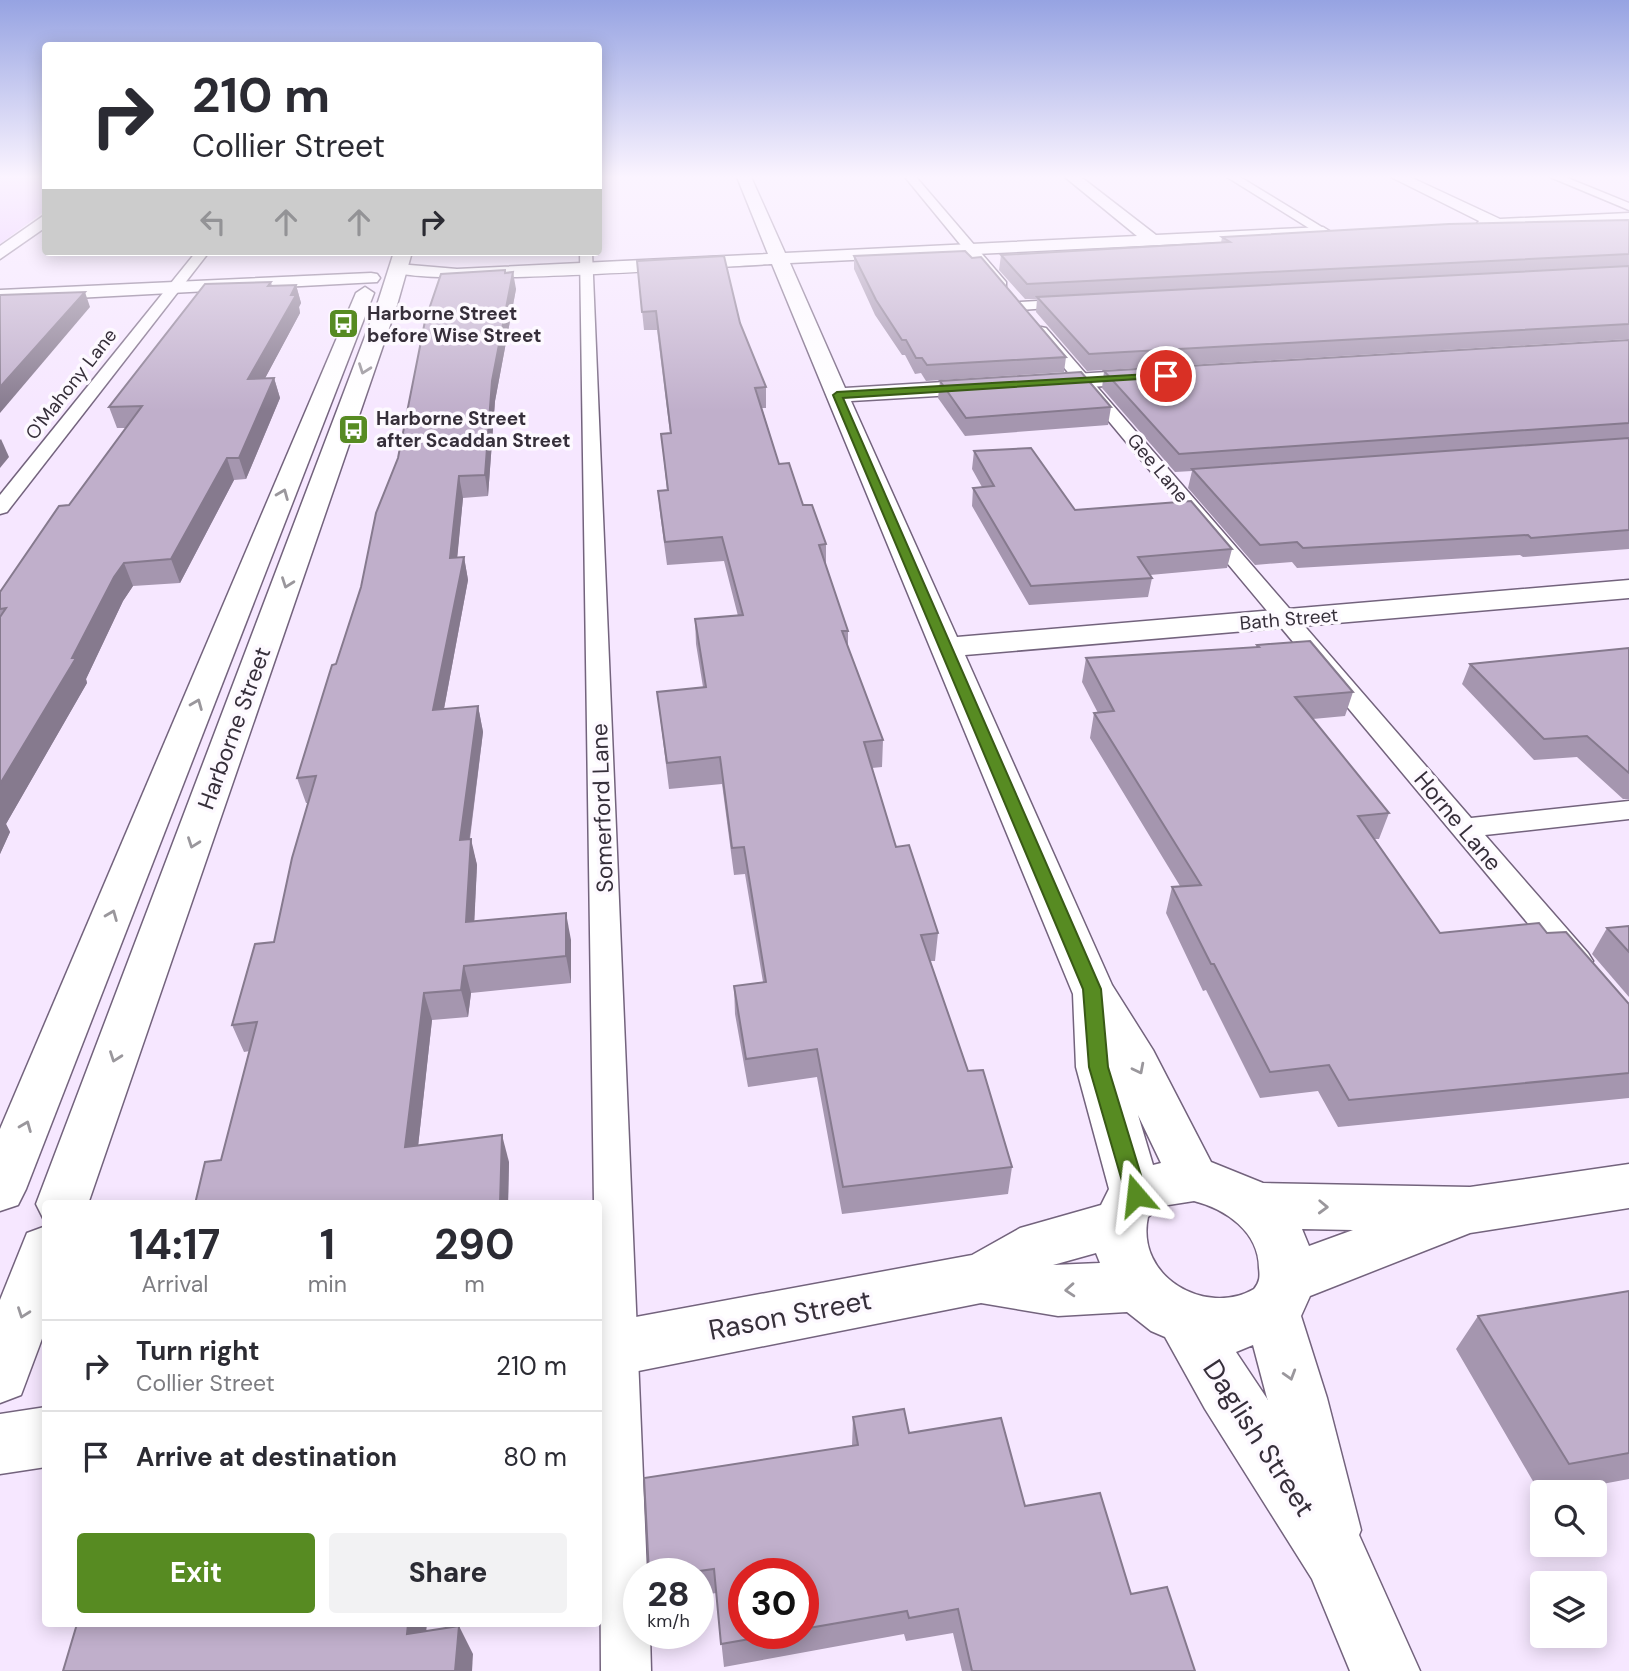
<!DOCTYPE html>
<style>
:root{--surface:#fff;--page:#f2f2f3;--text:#2b2b33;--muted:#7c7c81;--line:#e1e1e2;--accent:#578b22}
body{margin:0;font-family:"DM Sans",sans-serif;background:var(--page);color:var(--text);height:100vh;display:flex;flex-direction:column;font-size:26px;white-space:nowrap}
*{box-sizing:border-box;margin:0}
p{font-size:23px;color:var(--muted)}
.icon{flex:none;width:38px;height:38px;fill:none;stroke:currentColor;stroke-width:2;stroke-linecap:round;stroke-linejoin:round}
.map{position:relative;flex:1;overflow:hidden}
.details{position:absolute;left:42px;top:1200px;width:560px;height:427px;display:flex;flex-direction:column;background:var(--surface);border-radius:7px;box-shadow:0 4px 18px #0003}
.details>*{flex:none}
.banner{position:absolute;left:42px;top:42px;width:560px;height:214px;border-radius:7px;box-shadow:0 4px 18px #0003;background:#fff;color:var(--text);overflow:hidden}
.tools{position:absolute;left:1530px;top:1480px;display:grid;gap:14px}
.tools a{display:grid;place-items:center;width:77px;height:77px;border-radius:7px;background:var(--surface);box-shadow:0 4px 18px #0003;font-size:35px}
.speed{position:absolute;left:623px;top:1558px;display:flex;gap:14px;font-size:35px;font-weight:700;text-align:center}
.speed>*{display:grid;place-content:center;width:91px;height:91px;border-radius:50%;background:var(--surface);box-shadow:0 4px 18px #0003;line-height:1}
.speed small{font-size:18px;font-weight:400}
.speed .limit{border:10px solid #d22;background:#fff;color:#111}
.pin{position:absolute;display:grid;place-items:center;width:60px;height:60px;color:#fff;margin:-30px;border:4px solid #fff;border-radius:50%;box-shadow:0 2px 7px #0007}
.me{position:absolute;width:77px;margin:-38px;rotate:343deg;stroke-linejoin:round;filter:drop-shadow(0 0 5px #0008)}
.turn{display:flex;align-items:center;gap:24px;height:147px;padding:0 35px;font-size:32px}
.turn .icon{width:91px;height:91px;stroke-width:2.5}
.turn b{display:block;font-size:49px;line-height:60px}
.lanes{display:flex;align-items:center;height:66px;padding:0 35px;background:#0003;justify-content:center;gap:35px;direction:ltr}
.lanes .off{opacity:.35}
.eta{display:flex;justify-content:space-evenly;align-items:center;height:119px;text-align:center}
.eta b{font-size:42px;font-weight:700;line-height:49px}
.primary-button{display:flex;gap:14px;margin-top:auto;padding:14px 35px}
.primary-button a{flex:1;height:80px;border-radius:7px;background:var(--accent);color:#fff;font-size:28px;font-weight:700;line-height:80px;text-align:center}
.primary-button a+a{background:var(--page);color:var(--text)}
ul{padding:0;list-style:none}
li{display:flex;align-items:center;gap:21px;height:91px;padding:0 35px;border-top:2px solid var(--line)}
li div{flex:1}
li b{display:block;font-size:26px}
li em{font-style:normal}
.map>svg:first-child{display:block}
.green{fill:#e9c5ff}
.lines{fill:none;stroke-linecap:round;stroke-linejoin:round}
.service-casing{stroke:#73637d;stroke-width:3}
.minor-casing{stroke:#73637d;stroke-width:3}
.primary-casing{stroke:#73637d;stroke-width:3}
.service{fill:#fff;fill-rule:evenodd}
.minor{fill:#fff;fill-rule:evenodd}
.primary{fill:#fff;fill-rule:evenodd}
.wall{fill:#a596af;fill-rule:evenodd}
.shaded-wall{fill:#867a8e}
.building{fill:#c0afcb;stroke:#867a8e;stroke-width:2}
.oneway{stroke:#9a979c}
.route{fill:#578b22;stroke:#395a16;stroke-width:2}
.labels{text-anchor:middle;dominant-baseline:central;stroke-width:7;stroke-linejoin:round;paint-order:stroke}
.far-poi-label{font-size:19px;font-weight:bold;fill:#362f3a;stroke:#fdf9ff;text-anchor:start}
.far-street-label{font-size:19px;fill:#362f3a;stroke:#fdf9ff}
.street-label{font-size:23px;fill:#362f3a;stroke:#fdf9ff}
.near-street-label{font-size:28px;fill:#362f3a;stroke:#fdf9ff}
</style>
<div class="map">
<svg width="1629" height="1671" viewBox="0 0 1629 1671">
<rect width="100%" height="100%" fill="#f6e7ff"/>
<polygon class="green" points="0,177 45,177 46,210 0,244"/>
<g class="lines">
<defs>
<g id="service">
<polygon points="905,177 916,177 1006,282 1006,288 996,288"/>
<polygon points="1227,177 1240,177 1330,232 1320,235"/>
<polygon points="1550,177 1565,177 1629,203 1629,210"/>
<polygon points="196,252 209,252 7,512 0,514 0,495"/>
<polygon points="580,252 592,252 647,1573 639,1573 639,1633 650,1633 651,1671 601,1671 598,1204 594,1204"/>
<polygon points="1073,299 1080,303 1078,306 1020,310 1013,306 1020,302"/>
<polygon points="1041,327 1046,328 1471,818 1629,801 1629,819 1485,835 1588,953 1593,961 1588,969 1577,972 1566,969 1036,334 1036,328"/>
</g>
<g id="minor">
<path d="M 737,177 L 751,177 L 785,253 L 1137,236 L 1065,177 L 1081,177 L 1156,235 L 1323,227 L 1331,232 L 1323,237 L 790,263 L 845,388 L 1157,369 L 1168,376 L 1157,383 L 851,401 L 957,637 L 1629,580 L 1629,598 L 965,655 L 1112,985 L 1153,1050 L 1211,1162 L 1263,1183 L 1470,1187 L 1629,1164 L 1629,1208 L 1470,1233 L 1310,1296 L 1301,1316 L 1327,1398 L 1361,1530 L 1359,1535 L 1420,1671 L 1350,1671 L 1312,1579 L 1205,1409 L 1165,1337 L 1151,1331 L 1127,1312 L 1058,1316 L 981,1303 L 598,1379 L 598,1324 L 972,1255 L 1020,1228 L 1101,1205 L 1109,1189 L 1076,1067 L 1073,994 L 772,264 C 724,266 407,290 389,269 L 398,264 L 457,269 L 768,254 ZM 1138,1115 L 1161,1163 L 1153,1165 ZM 1194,1201 C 1226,1209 1259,1232 1259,1268 C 1260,1276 1260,1282 1254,1289 C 1206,1317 1135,1277 1148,1217 L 1162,1206 ZM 1302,1229 L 1353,1230 L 1309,1246 ZM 1096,1253 L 1100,1263 L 1053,1265 ZM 1253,1345 L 1267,1398 L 1268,1400 L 1236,1352 Z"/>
<polygon points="1391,177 1410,177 1500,219 1629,213 1629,223 1484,230 1476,225 1479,221"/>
<polygon points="46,214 46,227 0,259 0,246"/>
<polygon points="371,273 377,274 380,278 377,282 0,302 0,290"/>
<polygon points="46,1407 46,1467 0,1474 0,1414"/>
</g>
<g id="primary">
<polygon points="394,252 412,252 397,305 88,1204 46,1204 44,1220 36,1204 377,305"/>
<polygon points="365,287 374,293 26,1189 18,1205 0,1211 0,1129 356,293"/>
<polygon points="46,1226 46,1328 21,1395 0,1403 0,1300 27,1233"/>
</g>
</defs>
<use href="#service" class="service-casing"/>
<use href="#minor" class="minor-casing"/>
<use href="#primary" class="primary-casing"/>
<use href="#service" class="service"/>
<use href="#minor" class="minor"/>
<use href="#primary" class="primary"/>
</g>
<g class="wall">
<polygon points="1629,220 1629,339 1087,371 1036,312 1037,299 1025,299 999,270 1001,255 1221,243 1222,237"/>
<polygon points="854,256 1066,357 1064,372 926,381 921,373 915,374 905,355 902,355 875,315 854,269"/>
<polygon points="637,261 740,323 766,387 766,408 762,408 779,464 826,544 826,567 848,631 848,647 883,740 882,767 872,768 896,847 938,933 935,961 930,961 968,1071 1012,1167 1008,1194 842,1214 817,1077 748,1087 735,1014 734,986 763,982 745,874 734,875 722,784 669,789 657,692 703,687 696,644 695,619 738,616 724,561 667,565 660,513 658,491 667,490 661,434 670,433 657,330 644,330"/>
<polygon points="505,273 516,289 495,401 488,496 463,498 457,557 464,557 468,580 444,709 478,706 483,732 470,839 477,865 474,922 571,940 571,983 471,993 468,1017 432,1020 418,1146 509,1162 508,1204 195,1204 221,1160 250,1051 244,1052 232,1025 274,942 308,803 306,803 297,778 336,664"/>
<polygon points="271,282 272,286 296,285 301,303 299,307 300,313 265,378 274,378 280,398 246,479 234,480 180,583 133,586 123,601 86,679 87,683 6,824 10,832 0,854 0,592 69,505 126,428 117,428 109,407"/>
<polygon points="1629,340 1629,549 1523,557 1520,555 1297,568 1292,562 1255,565 1188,488 1192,471 1175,472 1102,388 1104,371"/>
<polygon points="940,381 1111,407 1108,425 965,436 938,398"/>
<polygon points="974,451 1075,510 1232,549 1227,568 1150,575 1152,578 1148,597 1029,605 972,506 973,488 982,487 972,469"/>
<polygon points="1257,645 1353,692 1345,716 1313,719 1389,813 1379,839 1374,839 1440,933 1547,933 1629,1004 1629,1098 1338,1127 1318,1091 1260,1098 1206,990 1203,991 1166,913 1172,887 1180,886 1090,738 1094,713 1098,713 1082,682 1086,658 1256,647"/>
<polygon points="1629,648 1629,799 1623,799 1577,757 1534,760 1462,684 1470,664"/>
<polygon points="1629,926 1629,997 1592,954 1607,928"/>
<polygon points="1629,1291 1629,1479 1554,1493 1542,1493 1541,1495 1456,1349 1478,1316"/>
<path d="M 853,1417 L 909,1433 L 1025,1506 L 1131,1594 L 1195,1671 L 962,1671 L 953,1633 L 906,1641 L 904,1634 L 724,1667 L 716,1593 L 698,1596 L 698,1573 L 649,1573 L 852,1446 ZM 803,1573 L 803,1633 L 744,1633 Z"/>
</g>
<g class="shaded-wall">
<polygon points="513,272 516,289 495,401 488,496 485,475 492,381"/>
<polygon points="296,285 301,303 299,307 300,313 254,399 248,379"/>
<polygon points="85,292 90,307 0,413 0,387"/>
<polygon points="274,378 280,398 246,479 239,458"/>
<polygon points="1,439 9,457 0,468 0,440"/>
<polygon points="227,458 234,480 180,583 171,559"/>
<polygon points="459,476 463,498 455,581 450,558"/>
<polygon points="464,557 468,580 439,735 433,710"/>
<polygon points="124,563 133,586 123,601 86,679 87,683 6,824 10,832 0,854 0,784 72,658 114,577"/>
<polygon points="478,706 483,732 466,866 460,840"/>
<polygon points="471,839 477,865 473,949 466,922"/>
<polygon points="566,913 571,940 571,983 566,956"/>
<polygon points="464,966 471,993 468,1017 461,990"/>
<polygon points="424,993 432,1020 415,1174 405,1147"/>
<polygon points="502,1135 509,1162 508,1204 500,1204"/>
<polygon points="408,1624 427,1624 423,1661 407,1634"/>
<polygon points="459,1626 473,1654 472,1671 455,1671"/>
</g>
<g class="building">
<polygon points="1629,220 1629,254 1027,284 1001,255 1230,242 1222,237 1449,224"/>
<polygon points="965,251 972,258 981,257 1066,357 927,365 922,358 916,358 906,340 902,340 876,300 854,256"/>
<polygon points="724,256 740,323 766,387 755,388 779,464 789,463 803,505 812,505 826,544 819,545 848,631 842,631 883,740 864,742 896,847 909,845 938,933 921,935 968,1071 983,1070 1012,1167 843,1187 817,1049 746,1059 734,986 766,982 744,847 732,848 720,757 667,763 657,692 706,687 695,619 743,615 722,537 665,542 658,491 668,490 661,434 671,433 656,311 642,312 637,261"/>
<polygon points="1629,266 1629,324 1089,354 1037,297"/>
<polygon points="505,270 505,273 513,272 492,381 485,475 459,476 450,558 464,557 433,710 478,706 460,840 471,839 466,922 566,913 566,956 464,966 461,990 424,993 405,1147 502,1135 500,1204 195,1204 205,1162 221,1160 257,1022 232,1025 255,944 274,942 292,858 316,776 297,778 332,665 336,664 361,587 376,513 398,458 425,321 441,274"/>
<polygon points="271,282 268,286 296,285 291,295 296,295 248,379 274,378 239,458 227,458 171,559 124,563 114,577 72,658 76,658 0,784 0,617 6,608 0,609 0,592 59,506 69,505 142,406 109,407 205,284"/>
<polygon points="85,292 0,387 0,295"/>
<polygon points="1629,340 1629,423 1179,454 1104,371"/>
<polygon points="1081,372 1111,407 966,418 940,381"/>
<polygon points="1629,438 1629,530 1531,538 1528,535 1303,548 1297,542 1260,545 1192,469"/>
<polygon points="1031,448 1075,510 1191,501 1232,549 1138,557 1152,578 1031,586 973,488 994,486 974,451"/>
<polygon points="1310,641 1353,692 1295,697 1389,813 1358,816 1440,933 1539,923 1547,933 1566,932 1629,1004 1629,1073 1349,1100 1329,1065 1270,1072 1214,964 1211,964 1172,887 1201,885 1094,713 1114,711 1086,658 1259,647 1257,645"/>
<polygon points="1629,648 1629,773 1587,736 1544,739 1470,664"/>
<polygon points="1629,926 1629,952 1607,928"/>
<polygon points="1629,1291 1629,1453 1569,1464 1478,1316"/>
<polygon points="904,1409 909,1433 1001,1418 1025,1506 1100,1493 1131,1594 1167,1587 1195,1671 972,1671 958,1609 909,1618 907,1611 803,1629 803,1573 744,1573 744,1633 784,1633 721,1644 714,1569 685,1573 649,1573 644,1478 858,1445 853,1417"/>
<polygon points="77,1624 408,1624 407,1634 459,1626 455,1671 63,1671"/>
</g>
<defs><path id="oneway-chevron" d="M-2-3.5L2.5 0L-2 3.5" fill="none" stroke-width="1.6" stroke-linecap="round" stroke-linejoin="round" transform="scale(1.75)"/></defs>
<g class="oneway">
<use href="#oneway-chevron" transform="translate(364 369) rotate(110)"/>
<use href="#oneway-chevron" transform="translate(283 494) rotate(-68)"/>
<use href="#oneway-chevron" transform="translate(287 583) rotate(110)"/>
<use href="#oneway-chevron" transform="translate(197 704) rotate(-68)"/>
<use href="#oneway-chevron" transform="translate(193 843) rotate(110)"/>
<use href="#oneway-chevron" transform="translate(112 915) rotate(-68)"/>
<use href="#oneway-chevron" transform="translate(115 1057) rotate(110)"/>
<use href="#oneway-chevron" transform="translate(1139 1069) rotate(63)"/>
<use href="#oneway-chevron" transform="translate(26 1126) rotate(-68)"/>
<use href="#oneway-chevron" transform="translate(1323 1207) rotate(2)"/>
<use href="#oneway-chevron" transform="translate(1070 1290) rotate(176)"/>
<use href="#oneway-chevron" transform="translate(23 1313) rotate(110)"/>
<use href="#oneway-chevron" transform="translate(1290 1375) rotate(73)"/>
</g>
<linearGradient id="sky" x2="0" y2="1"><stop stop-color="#96a3e2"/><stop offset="0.43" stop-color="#fbf4ff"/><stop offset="1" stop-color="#fbf4ff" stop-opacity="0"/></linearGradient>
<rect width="1629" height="411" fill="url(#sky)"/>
<polygon class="route" points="1166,373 1169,377 843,398 1101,989 1108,1067 1147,1195 1144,1201 1136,1204 1129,1201 1126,1195 1089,1067 1083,989 833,395 837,392"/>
<defs>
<symbol id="bus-square" viewBox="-11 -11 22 22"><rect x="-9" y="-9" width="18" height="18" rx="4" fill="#578b22" stroke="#fdf9ff"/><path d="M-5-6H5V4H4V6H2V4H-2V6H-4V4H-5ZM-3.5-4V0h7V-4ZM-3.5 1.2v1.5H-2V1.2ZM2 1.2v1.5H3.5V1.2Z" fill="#fff"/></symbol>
</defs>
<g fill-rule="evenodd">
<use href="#bus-square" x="326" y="306" width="35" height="35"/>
<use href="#bus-square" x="336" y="412" width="35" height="35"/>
</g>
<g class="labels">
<g class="far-poi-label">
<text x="367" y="313">Harborne Street<tspan x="367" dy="22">before Wise Street</tspan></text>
<text x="376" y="418">Harborne Street<tspan x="376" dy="22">after Scaddan Street</tspan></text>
</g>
<g class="far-street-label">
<text transform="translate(71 384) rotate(-52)">O'Mahony Lane</text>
<text transform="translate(1158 468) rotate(50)">Gee Lane</text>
<text transform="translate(1289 619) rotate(-5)">Bath Street</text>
</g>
<g class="street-label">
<text transform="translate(234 728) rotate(-70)">Harborne Street</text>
<text transform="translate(602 808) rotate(-92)">Somerford Lane</text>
<text transform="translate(1458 821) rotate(50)">Horne Lane</text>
</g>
<g class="near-street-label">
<text transform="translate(790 1315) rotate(-11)">Rason Street</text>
<text transform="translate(1259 1438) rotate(57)">Daglish Street</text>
</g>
</g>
</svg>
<div class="tools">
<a><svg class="icon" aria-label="search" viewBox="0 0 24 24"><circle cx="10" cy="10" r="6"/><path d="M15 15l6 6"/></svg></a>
<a><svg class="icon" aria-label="layers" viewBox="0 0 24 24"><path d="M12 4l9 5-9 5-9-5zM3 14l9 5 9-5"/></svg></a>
</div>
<div class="speed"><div>28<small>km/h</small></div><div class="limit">30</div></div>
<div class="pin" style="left:1166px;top:376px;background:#d93025"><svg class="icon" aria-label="arrive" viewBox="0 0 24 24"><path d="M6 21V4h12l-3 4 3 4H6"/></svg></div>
<svg class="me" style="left:1136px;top:1195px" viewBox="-20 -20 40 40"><path d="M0-17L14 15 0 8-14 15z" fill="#578b22" stroke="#fff" stroke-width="4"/></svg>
<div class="banner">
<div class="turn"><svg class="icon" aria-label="right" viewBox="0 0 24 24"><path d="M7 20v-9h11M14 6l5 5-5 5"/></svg><div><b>210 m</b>Collier Street</div></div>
<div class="lanes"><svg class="icon off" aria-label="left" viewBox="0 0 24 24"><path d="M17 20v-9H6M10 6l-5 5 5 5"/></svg><svg class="icon off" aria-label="ahead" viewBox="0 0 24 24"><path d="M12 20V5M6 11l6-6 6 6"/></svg><svg class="icon off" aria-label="ahead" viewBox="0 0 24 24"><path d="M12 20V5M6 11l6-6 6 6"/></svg><svg class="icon" aria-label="right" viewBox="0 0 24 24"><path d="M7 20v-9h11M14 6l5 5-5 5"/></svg></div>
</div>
<section class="details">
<div class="eta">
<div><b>14:17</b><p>Arrival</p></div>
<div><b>1</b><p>min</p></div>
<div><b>290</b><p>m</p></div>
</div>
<ul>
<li><svg class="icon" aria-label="right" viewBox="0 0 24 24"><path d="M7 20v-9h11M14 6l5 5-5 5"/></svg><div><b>Turn right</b><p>Collier Street</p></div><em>210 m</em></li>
<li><svg class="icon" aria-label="arrive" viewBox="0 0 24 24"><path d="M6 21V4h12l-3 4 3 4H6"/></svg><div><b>Arrive at destination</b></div><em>80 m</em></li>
</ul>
<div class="primary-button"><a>Exit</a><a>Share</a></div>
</section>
</div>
